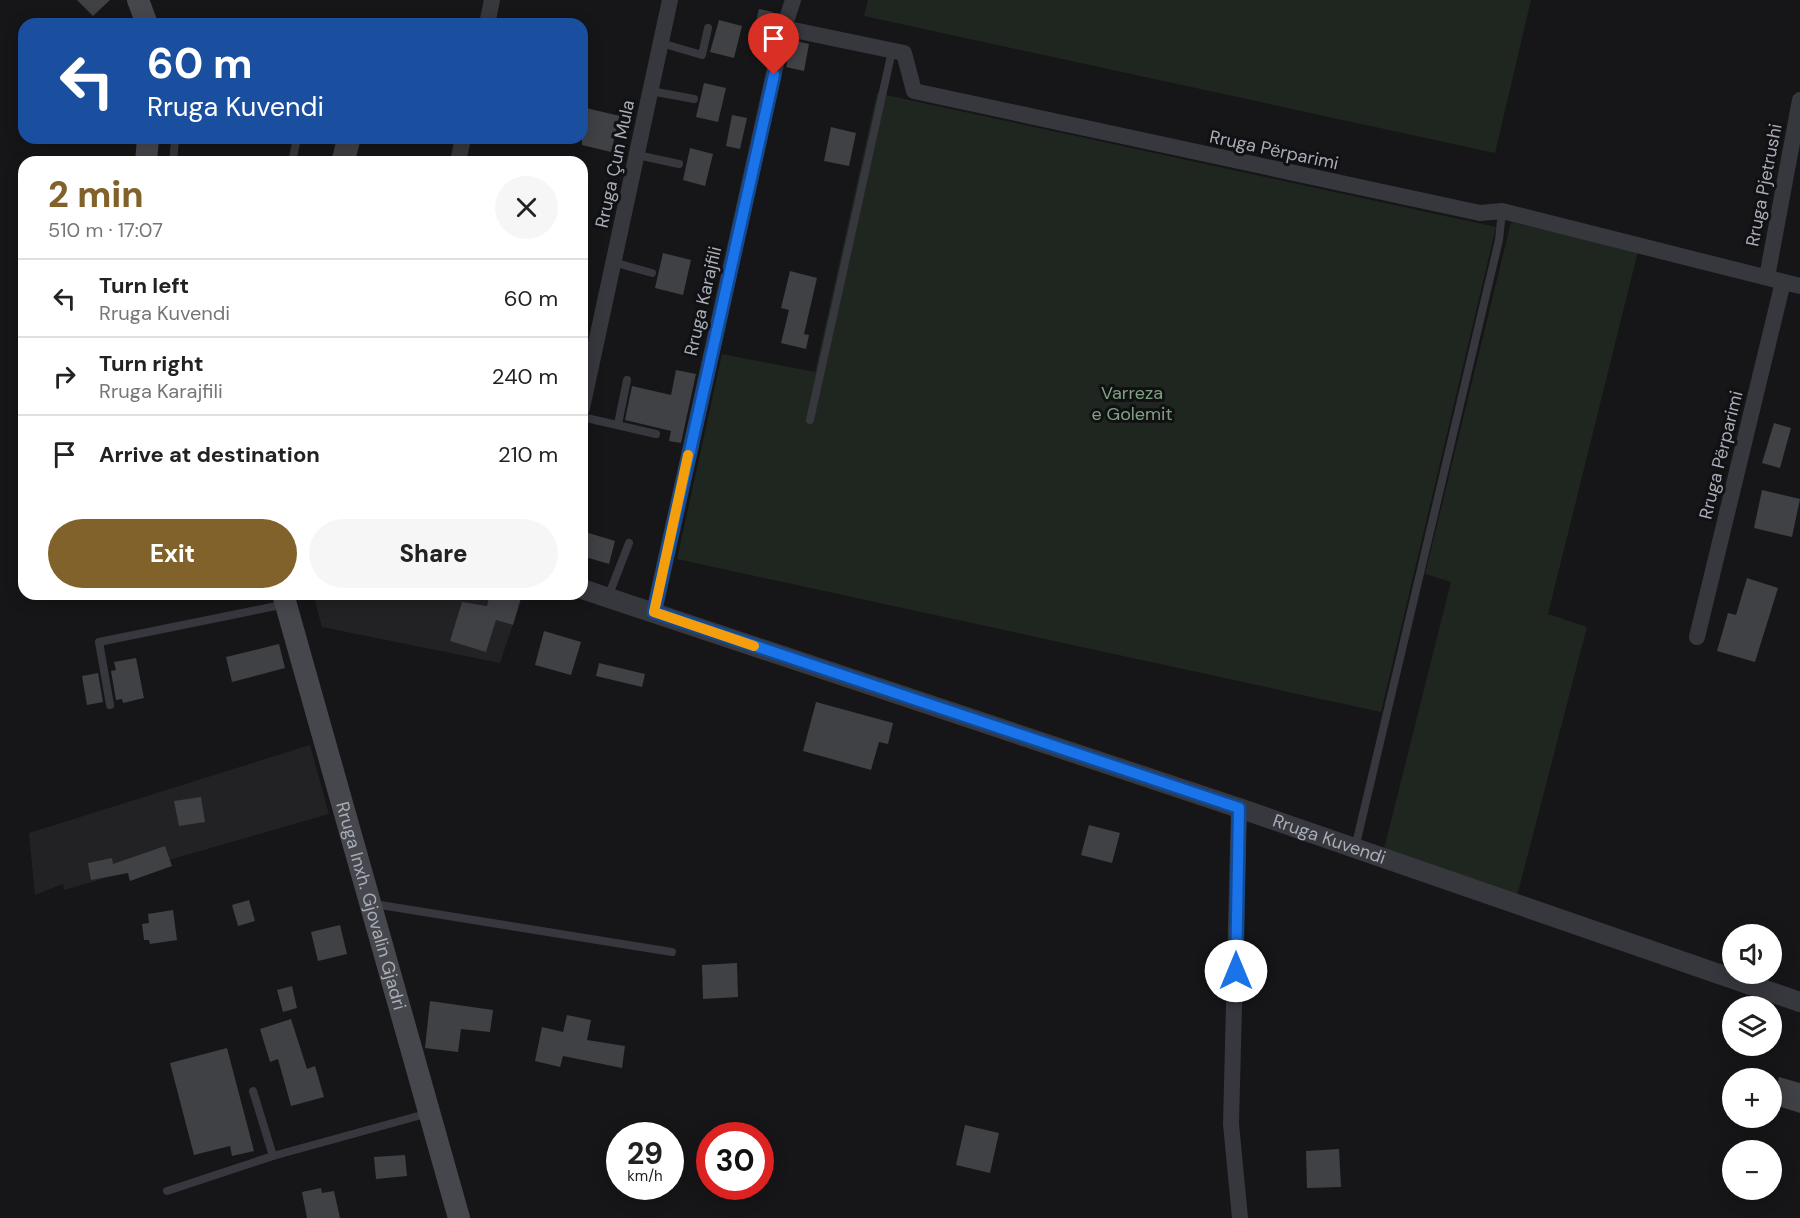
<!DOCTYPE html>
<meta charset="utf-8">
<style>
:root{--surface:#fff;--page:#f6f6f6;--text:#222;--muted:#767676;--line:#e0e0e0;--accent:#80622a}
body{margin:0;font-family:"DM Sans",sans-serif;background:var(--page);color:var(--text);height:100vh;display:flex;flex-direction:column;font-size:22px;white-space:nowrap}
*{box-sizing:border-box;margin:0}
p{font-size:20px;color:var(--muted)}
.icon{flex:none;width:33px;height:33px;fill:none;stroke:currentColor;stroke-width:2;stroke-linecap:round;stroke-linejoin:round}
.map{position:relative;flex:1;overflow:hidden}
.panel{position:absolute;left:18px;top:156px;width:570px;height:444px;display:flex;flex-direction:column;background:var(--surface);border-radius:18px;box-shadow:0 3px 15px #0003}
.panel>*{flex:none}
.guide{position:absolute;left:18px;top:18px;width:570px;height:126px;border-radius:18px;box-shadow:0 3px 15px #0003;background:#1a4fa0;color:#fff;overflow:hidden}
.buttons{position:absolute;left:1722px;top:924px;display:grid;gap:12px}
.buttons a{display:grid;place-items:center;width:60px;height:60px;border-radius:50%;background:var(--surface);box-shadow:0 3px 15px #0003;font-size:30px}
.speed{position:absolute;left:606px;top:1122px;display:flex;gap:12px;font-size:30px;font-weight:700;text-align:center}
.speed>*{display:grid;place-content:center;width:78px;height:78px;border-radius:50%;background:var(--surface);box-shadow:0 3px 15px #0003;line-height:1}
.speed small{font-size:15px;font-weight:400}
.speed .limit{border:9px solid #d22;background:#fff;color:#111}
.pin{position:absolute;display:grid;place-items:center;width:51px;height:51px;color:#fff;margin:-62px -26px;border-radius:50% 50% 50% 0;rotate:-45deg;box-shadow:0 0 6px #0007}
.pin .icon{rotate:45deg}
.me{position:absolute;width:66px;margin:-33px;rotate:0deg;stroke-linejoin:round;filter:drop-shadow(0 0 4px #0008)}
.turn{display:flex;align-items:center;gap:21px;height:126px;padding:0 30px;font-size:27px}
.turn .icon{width:78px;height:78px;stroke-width:2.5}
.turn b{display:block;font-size:42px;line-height:51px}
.round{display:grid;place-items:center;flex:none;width:63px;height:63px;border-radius:32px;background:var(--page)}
.summary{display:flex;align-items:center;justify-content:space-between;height:102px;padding:0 30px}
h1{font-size:36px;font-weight:800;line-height:45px;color:var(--accent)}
.action{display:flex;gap:12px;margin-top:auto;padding:12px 30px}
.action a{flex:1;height:69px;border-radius:36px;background:var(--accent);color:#fff;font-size:24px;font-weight:800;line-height:69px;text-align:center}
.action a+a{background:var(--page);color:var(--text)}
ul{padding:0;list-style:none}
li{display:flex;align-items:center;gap:18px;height:78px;padding:0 30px;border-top:2px solid var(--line)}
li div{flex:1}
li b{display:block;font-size:22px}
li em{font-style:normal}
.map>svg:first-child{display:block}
.built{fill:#222225}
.green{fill:#1e261f}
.building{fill:#404145}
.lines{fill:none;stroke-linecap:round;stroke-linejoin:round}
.service{stroke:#37383d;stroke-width:8}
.minor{stroke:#37383d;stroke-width:16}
.tertiary{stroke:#37383d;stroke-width:20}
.secondary{stroke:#45474d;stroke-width:22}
.route-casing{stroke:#114b97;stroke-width:15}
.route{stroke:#1a73e8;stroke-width:10}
.slow{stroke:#f59e0b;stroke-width:10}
.labels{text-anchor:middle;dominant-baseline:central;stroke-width:6;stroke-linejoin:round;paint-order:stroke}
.street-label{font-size:18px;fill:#a8adb8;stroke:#111113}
.park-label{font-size:18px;fill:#7fa381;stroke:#111113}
</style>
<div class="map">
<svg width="1800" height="1218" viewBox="0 0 1800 1218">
<rect width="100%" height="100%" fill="#161618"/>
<g class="built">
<polygon points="313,594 523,594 500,663 322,627"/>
<polygon points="310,745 329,814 64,890 63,884 35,895 29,833"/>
</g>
<g class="green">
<polygon points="868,0 1531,0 1495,153 864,16"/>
<polygon points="877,93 1496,227 1381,712 677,559 722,354 815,372"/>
<polygon points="1511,222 1638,251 1548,614 1587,627 1517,896 1384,849 1451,582 1425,574"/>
</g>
<g class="building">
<polygon points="77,0 110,0 93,16"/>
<polygon points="759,9 773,12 769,28 755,25"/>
<polygon points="719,20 742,26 734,58 710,52"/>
<polygon points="792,40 809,44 804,71 786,67"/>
<polygon points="704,83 726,88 718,122 696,117"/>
<polygon points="586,108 620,116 611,152 582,145 582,125"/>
<polygon points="732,115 747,118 740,149 726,146"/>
<polygon points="831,127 856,133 849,166 824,161"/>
<polygon points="337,138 361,138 355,162 332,158"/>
<polygon points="690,148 713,154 705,186 683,180"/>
<polygon points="663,253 691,260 683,295 655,288"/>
<polygon points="790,271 817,278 804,334 809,335 806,349 781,343 789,310 781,308"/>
<polygon points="676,370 696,374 681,443 669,441 671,431 625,420 632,386 671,395"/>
<polygon points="1774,423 1791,428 1780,468 1762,463"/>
<polygon points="1762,490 1800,499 1792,537 1754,528"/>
<polygon points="582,531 615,541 609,564 582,556"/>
<polygon points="1747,578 1778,588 1755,662 1717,651 1728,613 1736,615"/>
<polygon points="490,594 522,594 513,625 496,620 486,652 450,641 462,602 487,606"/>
<polygon points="544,631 581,642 571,675 535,665"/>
<polygon points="279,644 285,668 232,682 226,657"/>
<polygon points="136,658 144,698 123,703 122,699 116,700 111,671 116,670 114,662"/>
<polygon points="599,663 645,674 642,687 596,676"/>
<polygon points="98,673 103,702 87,705 82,676"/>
<polygon points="816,702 893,723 888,744 879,742 871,770 803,751"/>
<polygon points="201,797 205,822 179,826 174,801"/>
<polygon points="1089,825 1120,833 1112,863 1081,855"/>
<polygon points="165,846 172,866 130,881 128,873 91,880 88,863 112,858 113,864"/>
<polygon points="249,900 255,921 238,926 232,905"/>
<polygon points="173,910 177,940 150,944 149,940 144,940 142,924 149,923 148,914"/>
<polygon points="340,925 347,954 318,961 311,932"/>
<polygon points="737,963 738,997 703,999 702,965"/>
<polygon points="292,986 297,1008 283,1012 277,990"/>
<polygon points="430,1001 493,1010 490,1032 461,1029 458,1052 425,1048"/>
<polygon points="567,1015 591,1020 587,1040 625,1046 622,1068 563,1056 560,1067 535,1061 542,1027 563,1032"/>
<polygon points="291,1019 307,1069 315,1066 324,1097 291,1106 278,1059 270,1062 260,1029"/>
<polygon points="227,1048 254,1151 232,1156 230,1146 194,1155 170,1063"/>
<polygon points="1779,1077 1800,1083 1800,1113 1772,1104"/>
<polygon points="965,1125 999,1133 990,1173 956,1165"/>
<polygon points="1339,1149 1341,1187 1307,1188 1306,1151"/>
<polygon points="405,1155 407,1176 376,1179 374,1157"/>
<polygon points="321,1188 322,1193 334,1191 340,1218 307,1218 302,1192"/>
</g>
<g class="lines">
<g class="service">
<polyline points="661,43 702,55 708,28"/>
<polyline points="651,91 694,99"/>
<polyline points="637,155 679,164"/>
<polyline points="173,162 175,140 205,138"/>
<polyline points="292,162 297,138"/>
<polyline points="613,262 652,273"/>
<polyline points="582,417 656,434"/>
<polyline points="810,420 892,51"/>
<polyline points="618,424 627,380"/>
<polyline points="608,597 629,543"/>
<polyline points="110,705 99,642 286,604"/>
<polyline points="1355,848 1499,240 1502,211"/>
<polyline points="374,904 672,952"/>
<polyline points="253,1091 273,1156"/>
<polyline points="167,1191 273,1156 429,1113"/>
</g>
<g class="minor">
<polyline points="487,24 492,0"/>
<polyline points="784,28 904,53 914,91 1480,213 1502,211 1800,286"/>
<polyline points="458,162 463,138"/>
<polyline points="1767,277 1800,100"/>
<polyline points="582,408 670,0"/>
<polyline points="654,612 784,28 793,0"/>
<polyline points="1697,637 1783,282"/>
<polyline points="1239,808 1231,1124 1240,1218"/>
</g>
<path class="tertiary" id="s1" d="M 582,589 L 1239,808 L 1800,1002"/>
<g class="secondary">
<polyline points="138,0 147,24"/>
<polyline points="146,162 148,138"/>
<path id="s2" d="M 283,594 L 459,1218"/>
</g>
</g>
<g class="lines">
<defs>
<polyline id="route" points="774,75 654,612 1239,808 1236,971"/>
</defs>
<use href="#route" class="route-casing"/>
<use href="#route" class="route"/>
<polyline class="slow" points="688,455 654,612 754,646"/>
</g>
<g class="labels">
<g class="street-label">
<text transform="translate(1274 150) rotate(12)">Rruga Përparimi</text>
<text transform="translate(615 164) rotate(-78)">Rruga Çun Mula</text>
<text transform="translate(1764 185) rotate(-79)">Rruga Pjetrushi</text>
<text transform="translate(703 301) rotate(-77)">Rruga Karajfili</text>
<text transform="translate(1721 455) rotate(-76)">Rruga Përparimi</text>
<text stroke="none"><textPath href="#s1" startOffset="788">Rruga Kuvendi</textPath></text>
<text stroke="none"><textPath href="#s2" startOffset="324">Rruga Inxh. Gjovalin Gjadri</textPath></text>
</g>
<g class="park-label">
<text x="1132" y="393">Varreza<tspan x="1132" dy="21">e Golemit</tspan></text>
</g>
</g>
</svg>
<div class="buttons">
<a><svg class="icon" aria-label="sound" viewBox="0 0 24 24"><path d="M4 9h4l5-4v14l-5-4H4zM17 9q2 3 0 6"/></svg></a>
<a><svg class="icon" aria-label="layers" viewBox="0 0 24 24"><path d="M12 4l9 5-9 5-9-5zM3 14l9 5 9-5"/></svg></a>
<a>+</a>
<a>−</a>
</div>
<div class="speed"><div>29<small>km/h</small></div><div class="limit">30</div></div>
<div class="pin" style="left:774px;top:75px;background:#d93025"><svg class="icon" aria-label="arrive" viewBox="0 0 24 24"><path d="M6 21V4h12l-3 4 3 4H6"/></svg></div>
<svg class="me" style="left:1236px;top:971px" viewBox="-20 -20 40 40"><circle r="19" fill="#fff"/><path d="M0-13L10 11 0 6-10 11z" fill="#1a73e8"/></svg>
<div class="guide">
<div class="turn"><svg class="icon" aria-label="left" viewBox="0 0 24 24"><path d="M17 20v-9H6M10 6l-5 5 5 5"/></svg><div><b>60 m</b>Rruga Kuvendi</div></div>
</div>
<section class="panel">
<div class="summary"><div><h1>2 min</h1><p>510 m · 17:07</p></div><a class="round"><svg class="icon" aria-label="close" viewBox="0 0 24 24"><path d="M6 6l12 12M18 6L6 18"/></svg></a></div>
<ul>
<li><svg class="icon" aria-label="left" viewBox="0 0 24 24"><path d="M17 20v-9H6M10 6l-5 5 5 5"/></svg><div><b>Turn left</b><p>Rruga Kuvendi</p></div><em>60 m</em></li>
<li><svg class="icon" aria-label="right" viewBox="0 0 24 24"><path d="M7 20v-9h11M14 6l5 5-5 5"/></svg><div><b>Turn right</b><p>Rruga Karajfili</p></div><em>240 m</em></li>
<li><svg class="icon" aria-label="arrive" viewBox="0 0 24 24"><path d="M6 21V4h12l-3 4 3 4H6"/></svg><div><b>Arrive at destination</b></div><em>210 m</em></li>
</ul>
<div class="action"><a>Exit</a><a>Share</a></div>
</section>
</div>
